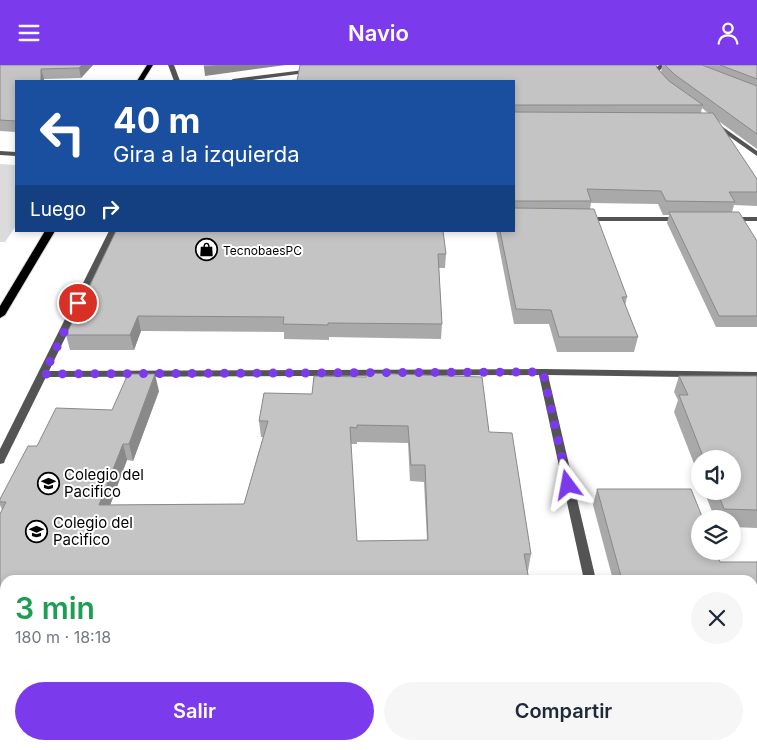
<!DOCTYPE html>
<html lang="es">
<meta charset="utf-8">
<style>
:root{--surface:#fff;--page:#f6f6f7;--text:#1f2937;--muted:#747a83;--accent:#7c3aed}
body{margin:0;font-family:Inter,sans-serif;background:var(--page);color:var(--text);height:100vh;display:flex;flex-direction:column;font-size:19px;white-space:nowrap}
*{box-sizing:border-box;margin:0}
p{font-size:16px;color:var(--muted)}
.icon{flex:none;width:28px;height:28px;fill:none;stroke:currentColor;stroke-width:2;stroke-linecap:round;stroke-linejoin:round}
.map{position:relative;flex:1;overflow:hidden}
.sheet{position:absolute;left:0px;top:510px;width:758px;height:175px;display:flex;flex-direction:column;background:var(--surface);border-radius:15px 15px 0 0;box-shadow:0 2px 8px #0003}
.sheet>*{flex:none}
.hud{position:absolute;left:15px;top:15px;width:500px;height:152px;border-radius:0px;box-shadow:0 2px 8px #0003;background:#1a4fa0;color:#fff;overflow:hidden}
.controls{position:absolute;left:691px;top:385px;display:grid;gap:10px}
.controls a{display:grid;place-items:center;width:50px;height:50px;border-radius:50%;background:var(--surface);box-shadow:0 2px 8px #0003;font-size:25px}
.pin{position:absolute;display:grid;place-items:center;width:42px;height:42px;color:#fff;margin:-21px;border:2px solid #fff;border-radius:50%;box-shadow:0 1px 5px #0007}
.me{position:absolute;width:55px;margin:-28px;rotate:347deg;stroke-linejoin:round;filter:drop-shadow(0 0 4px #0008)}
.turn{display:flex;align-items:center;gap:18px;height:105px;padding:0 15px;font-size:22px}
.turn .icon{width:65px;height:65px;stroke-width:2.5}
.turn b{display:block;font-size:35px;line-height:42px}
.then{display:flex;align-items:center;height:48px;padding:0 15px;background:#0003;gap:10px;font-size:19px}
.round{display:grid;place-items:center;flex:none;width:52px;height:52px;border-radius:26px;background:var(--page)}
.overview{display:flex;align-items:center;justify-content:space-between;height:85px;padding:0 15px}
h1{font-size:30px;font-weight:600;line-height:38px;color:#1e9e55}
.button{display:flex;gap:10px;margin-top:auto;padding:10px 15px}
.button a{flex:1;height:58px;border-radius:30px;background:var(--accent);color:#fff;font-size:20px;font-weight:600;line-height:58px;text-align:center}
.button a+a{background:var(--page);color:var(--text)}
header{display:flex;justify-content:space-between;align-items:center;height:65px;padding:0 15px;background:var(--accent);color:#fff;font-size:22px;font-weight:600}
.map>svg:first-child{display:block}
.green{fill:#dbdbdb}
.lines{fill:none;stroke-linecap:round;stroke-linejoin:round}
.primary-casing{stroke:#dbdbdb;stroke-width:2}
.street{fill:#545454;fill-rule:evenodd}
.primary{fill:#000;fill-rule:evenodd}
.wall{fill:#a9a9a9;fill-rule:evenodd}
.shaded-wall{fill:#898989}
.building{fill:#c4c4c4;stroke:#898989;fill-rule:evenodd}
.route{stroke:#7c3aed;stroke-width:9;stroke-dasharray:0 16.2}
.labels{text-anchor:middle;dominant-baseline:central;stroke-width:4;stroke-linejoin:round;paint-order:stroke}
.far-poi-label{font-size:12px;fill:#000;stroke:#fff;text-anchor:start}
.poi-label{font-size:15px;fill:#000;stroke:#fff;text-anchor:start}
</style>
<header><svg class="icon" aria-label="menu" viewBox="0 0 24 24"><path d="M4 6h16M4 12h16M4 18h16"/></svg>Navio<svg class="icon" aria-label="person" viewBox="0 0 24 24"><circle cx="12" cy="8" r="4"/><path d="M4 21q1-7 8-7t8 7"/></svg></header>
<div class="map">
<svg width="757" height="685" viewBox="0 0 757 685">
<rect width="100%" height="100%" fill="#fff"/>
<polygon class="green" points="0,99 16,100 16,161 5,177 0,177"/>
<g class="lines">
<defs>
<g id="primary">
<polygon points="147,0 153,0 143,16 137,16"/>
<polygon points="45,166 55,166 5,250 0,253 0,241"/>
</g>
</defs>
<use href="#primary" class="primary-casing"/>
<g class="street">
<polygon points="168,0 174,0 180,16 174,16"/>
<polygon points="659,0 665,0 659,6 662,14 659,16 656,14 653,6"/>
<polygon points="312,4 315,6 314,7 244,16 230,16 233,14"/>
<polygon points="713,58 717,58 757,86 757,91 713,60"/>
<polygon points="0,86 16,87 16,91 0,90"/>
<polygon points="582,152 680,152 684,154 680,156 585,156 581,154"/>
<polygon points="727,152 757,152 757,156 730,156 726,154"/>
<polygon points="109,166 117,166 49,306 543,304 757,307 757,313 548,310 596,515 584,515 539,310 46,312 5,395 4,398 0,399 0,384"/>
<polygon points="0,589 5,590 5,602 0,601"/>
<polygon points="752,650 757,650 757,664 752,663"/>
<polygon points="666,680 680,680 681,685 667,685"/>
</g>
<use href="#primary" class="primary"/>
</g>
<g class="wall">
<polygon points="0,0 93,0 81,13 44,14 44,16 16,16 16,67 0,66"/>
<path d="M 300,0 L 656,0 L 657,3 L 661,8 L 662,0 L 757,0 L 757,84 L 717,55 L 757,114 L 757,141 L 734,140 L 732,147 L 757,176 L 757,262 L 716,262 L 667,158 L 669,150 L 663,150 L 658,139 L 591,138 L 590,144 L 627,232 L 625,241 L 638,272 L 634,287 L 557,287 L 549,259 L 514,259 L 496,166 L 514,166 L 514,16 ZM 702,43 L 708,48 L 701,48 Z"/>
<polygon points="116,166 446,189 445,203 439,203 442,259 441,274 329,272 329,275 284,274 284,267 141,266 134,285 70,285 66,270"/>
<polygon points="679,311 757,311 757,463 732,462 732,454 715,454 704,426 732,426 732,394 700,394 700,414 674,347 678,335 674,327"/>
<path d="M 159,326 L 133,396 L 127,395 L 110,440 L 244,439 L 263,372 L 261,372 L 259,356 L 264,328 L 489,367 L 531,489 L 528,506 L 5,515 L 5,567 L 0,565 L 0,449 L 2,445 L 0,440 L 0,434 L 37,381 L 112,345 ZM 357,377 L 408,378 L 410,416 L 424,417 L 427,475 L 357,476 L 351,379 L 357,379 Z"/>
<polygon points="597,424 720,497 757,497 757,605 752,604 752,515 613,515 593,440"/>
<polygon points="700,680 719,680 757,685 698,685"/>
</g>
<g class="shaded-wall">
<polygon points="82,0 93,0 81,13 79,3"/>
<polygon points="222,0 286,0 205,11 204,2"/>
<polygon points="41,4 44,14 44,16 41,16"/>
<polygon points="138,251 141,266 134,285 130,270"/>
<polygon points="155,309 159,326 133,396 129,379"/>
<polygon points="123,379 127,395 104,457 99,440"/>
</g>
<g class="building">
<polygon points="0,0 82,0 79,3 41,4 41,16 16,16 16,56 0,55"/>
<polygon points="205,0 222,0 204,2"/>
<polygon points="300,0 656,0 657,3 669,16 703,40 514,40 515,47 713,48 757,114 757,127 729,127 735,137 666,136 661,126 587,124 591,136 514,136 515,143 594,144 627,232 622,232 638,272 559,272 551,245 516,244 500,166 514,166 514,16 297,16"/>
<polygon points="665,0 702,0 757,21 757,69 674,9"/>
<polygon points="720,0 757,0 757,14"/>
<polygon points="669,147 739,147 757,176 757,251 719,251"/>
<polygon points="116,166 443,166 446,189 438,189 442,259 328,258 328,260 283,259 284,252 138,251 130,270 66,270"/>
<path d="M 367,308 L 482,312 L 489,367 L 512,368 L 531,489 L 524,489 L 529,515 L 5,515 L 5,551 L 0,550 L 0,449 L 6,437 L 0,437 L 0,434 L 28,381 L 37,381 L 56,343 L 112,345 L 128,309 L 155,309 L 129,379 L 123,379 L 99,440 L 244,439 L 268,356 L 259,356 L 264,328 L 312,329 L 314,311 L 366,312 ZM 357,360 L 408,361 L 411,400 L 425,400 L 428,475 L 357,476 L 350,362 L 357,363 Z"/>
<polygon points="679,311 757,311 757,445 724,444 717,426 732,426 732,394 704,394 679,330 688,330"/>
<polygon points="597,424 691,424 703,454 700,454 700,486 715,486 720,497 757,497 757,588 755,588 756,591 752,591 752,515 622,515"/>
<polygon points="94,680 232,680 254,681 253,685 92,685"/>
<polygon points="409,680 514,680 514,683 607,684 607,685 409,685"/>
<polygon points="702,680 719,680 757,685 702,685"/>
</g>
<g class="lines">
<polyline class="route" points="78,238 44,309 543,307 568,420"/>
</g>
<defs>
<symbol id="shop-ring" viewBox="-11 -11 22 22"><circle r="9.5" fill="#fff" stroke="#000" stroke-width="1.5"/><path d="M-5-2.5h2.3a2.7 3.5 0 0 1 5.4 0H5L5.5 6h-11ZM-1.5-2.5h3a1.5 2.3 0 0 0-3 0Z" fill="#000"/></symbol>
<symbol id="university-ring" viewBox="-11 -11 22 22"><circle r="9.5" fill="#fff" stroke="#000" stroke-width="1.5"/><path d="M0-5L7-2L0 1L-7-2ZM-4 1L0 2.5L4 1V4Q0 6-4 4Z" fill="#000"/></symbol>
<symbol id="school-ring" viewBox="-11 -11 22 22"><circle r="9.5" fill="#fff" stroke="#000" stroke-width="1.5"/><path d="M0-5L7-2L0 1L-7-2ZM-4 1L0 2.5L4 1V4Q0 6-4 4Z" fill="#000"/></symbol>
</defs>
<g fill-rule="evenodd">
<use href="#shop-ring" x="194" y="172" width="25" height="25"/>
<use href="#university-ring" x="36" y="406" width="25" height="25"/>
<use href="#school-ring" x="24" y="454" width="25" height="25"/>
</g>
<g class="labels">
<g class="far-poi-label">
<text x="223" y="185">TecnobaesPC</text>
</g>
<g class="poi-label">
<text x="64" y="409">Colegio del<tspan x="64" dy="17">Pacifico</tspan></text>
<text x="53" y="457">Colegio del<tspan x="53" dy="17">Pacìfico</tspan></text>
</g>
</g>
</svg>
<div class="controls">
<a><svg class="icon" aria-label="sound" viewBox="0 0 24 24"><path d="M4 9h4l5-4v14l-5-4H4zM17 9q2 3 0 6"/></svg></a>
<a><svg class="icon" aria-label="layers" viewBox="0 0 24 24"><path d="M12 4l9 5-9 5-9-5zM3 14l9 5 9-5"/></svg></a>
</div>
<div class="pin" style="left:78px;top:238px;background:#d93025"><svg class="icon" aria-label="arrive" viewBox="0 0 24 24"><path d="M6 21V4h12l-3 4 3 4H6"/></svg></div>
<svg class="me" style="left:568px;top:420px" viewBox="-20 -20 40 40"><path d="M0-17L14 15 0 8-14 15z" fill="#7c3aed" stroke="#fff" stroke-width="4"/></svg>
<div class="hud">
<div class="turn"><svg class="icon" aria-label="left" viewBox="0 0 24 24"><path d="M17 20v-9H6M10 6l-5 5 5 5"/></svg><div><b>40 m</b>Gira a la izquierda</div></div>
<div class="then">Luego<svg class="icon" aria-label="right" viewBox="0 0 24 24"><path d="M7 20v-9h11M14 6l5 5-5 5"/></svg></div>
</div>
<section class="sheet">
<div class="overview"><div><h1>3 min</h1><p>180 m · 18:18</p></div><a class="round"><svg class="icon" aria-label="close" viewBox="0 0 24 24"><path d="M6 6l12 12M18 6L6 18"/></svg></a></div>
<div class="button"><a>Salir</a><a>Compartir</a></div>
</section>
</div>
